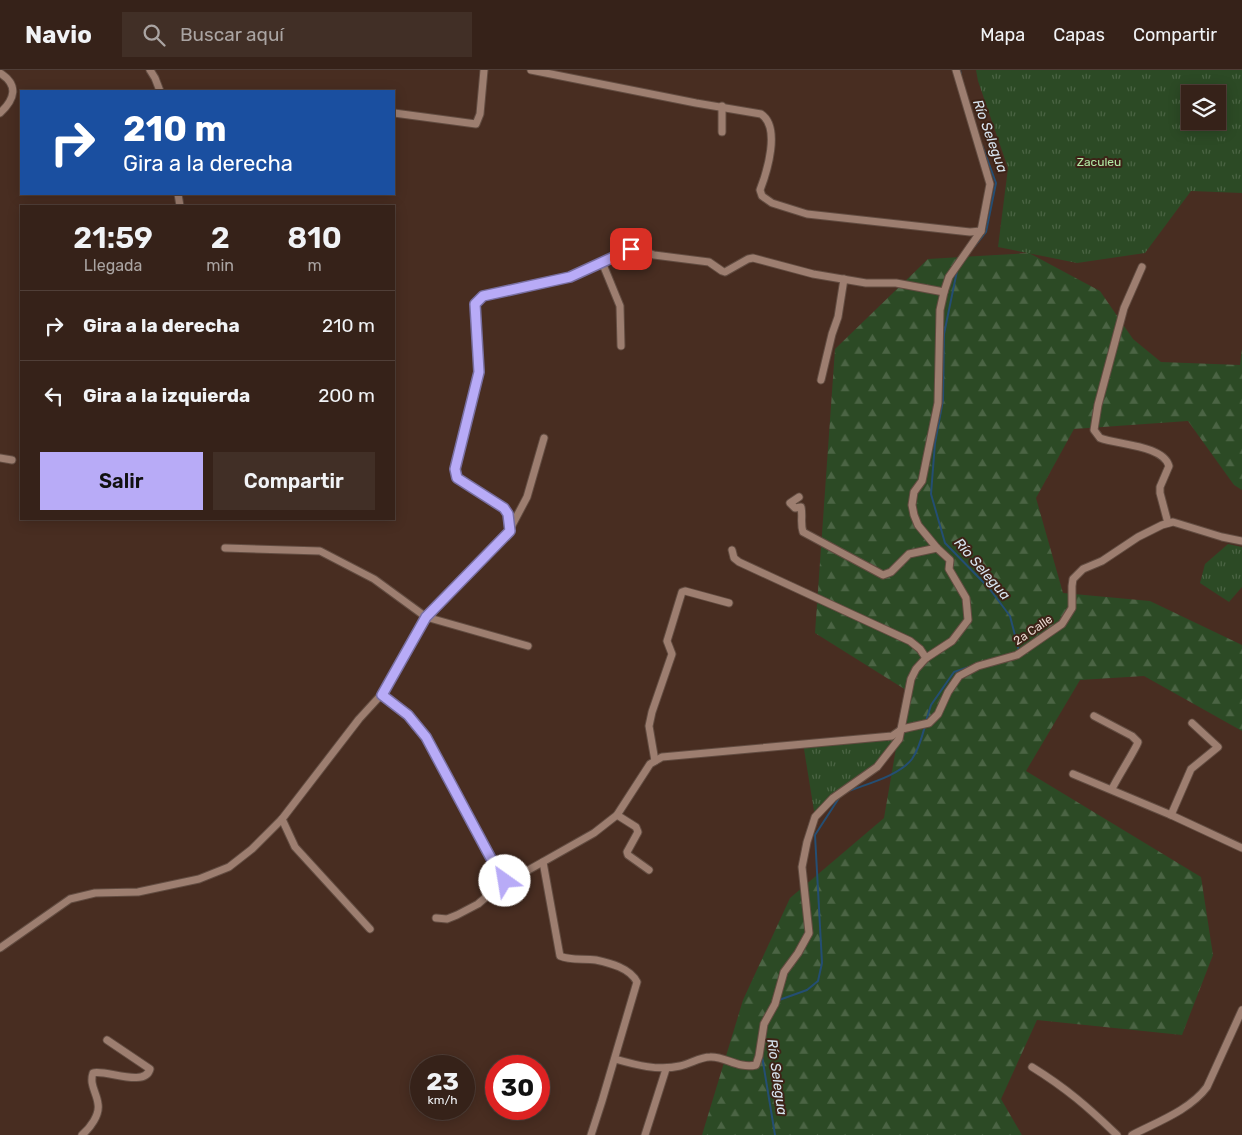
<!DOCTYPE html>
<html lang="es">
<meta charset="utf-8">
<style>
:root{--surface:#362219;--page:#412f26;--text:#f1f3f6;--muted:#aaa4a2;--line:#503f38;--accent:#b8abf7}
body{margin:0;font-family:Rubik,sans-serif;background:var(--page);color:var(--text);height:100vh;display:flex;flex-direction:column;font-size:19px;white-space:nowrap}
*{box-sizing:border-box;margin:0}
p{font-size:16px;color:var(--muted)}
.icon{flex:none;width:28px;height:28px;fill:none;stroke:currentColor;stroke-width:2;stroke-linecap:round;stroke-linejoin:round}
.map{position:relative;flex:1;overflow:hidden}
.side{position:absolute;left:20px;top:135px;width:375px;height:315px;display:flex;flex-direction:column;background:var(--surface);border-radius:0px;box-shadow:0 2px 12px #0003,0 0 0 1px var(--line)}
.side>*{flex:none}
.banner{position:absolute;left:20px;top:20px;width:375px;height:105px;border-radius:0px;box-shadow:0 2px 12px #0003,0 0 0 1px var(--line);background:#1a4fa0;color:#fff;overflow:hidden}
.controls{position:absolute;left:1181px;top:15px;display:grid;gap:10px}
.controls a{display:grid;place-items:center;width:45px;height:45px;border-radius:0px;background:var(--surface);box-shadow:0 2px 12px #0003,0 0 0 1px var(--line);font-size:25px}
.speed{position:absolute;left:410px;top:985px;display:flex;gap:10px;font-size:25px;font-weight:700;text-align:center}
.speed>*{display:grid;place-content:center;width:65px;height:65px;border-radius:50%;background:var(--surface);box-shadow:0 2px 12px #0003,0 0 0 1px var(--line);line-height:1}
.speed small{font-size:12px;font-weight:400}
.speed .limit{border:8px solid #d22;background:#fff;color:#111}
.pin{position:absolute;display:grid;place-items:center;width:42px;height:42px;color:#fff;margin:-21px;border-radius:10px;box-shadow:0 2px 8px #0006}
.me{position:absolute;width:55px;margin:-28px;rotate:328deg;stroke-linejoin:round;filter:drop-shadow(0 0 4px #0008)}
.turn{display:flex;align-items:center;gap:18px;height:105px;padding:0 20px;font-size:22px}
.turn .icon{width:65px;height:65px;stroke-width:2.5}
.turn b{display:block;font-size:35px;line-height:42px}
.eta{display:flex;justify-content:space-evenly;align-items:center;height:85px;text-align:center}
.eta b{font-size:30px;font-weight:600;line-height:35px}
.cta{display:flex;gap:10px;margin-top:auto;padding:10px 20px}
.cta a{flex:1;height:58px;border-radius:0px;background:var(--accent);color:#111;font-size:20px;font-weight:600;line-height:58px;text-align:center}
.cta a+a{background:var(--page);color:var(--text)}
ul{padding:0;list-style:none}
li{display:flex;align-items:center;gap:15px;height:70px;padding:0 20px;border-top:1px solid var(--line)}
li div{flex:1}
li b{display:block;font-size:19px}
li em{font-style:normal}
header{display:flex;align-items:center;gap:30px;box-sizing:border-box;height:70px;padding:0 25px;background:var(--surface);border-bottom:1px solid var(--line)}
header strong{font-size:24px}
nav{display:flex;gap:28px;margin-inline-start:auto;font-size:18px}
.search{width:350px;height:45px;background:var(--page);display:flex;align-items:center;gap:12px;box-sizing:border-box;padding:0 18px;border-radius:0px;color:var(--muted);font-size:19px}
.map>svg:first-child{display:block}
.grass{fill:url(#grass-tufts);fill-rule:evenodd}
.forest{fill:url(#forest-firs)}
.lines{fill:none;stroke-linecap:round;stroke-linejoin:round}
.stream{stroke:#244e73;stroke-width:2}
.street-casing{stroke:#624c41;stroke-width:9}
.street{stroke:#9d7e70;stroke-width:7}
.route-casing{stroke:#786fa1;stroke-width:12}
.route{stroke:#b8abf7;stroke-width:9}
.labels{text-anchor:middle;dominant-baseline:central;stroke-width:4;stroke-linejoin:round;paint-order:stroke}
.park-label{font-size:12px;fill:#b1e8a4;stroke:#3d2317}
.street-label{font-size:12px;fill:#ebdad2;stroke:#3d2317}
.water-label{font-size:14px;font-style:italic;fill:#d8e5f1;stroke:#3d2317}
</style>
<header>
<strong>Navio</strong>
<div class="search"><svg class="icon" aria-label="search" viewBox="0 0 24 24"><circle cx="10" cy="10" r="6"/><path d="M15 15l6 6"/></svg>Buscar aquí</div>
<nav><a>Mapa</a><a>Capas</a><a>Compartir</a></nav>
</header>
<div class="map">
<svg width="1242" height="1065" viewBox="0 0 1242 1065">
<defs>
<pattern id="grass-tufts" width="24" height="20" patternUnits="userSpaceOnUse" patternTransform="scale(1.25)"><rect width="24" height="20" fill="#2c4a25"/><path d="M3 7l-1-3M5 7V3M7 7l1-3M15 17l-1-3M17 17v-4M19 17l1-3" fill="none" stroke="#4b6444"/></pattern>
<pattern id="forest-firs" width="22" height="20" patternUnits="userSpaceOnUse" patternTransform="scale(1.25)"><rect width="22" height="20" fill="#2c4a25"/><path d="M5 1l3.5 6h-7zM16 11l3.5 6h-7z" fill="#4b6444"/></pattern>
</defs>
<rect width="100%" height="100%" fill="#482d21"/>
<g class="grass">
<path d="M 976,0 L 1242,0 L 1242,123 L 1191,121 L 1145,183 L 1077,193 L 998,177 L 1008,98 L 978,11 ZM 1190,24 L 1218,24 L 1218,51 L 1190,51 Z"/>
<polygon points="1228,474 1242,477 1242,517 1229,532 1200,513 1205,494"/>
<polygon points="892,666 894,672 879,695 815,747 803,673"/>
</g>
<polygon class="forest" points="1029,183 1100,221 1133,269 1161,292 1240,295 1242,279 1242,420 1234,415 1188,351 1074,359 1036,428 1063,523 1150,531 1242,575 1242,661 1144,606 1080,610 1026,701 1201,807 1213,885 1182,965 1037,950 1001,1029 1022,1065 702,1065 743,930 790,828 884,748 906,620 815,563 835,279 928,189"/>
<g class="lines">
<g class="stream">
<polyline points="960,0 961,6"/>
<polyline points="974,177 986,162 996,113 982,75"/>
<polyline points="957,201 944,264 943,330 935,373 931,424 945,473 989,518 1010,546 1019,581"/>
<polyline points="926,651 931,635 954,602 969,597"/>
<path d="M 846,722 C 866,714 899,706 912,689 C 919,679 922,667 925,656"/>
<polyline points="779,930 807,920 818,911 822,893 815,765 839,728"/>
<polyline points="762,986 775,1065"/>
</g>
<defs>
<g id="street">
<polyline points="150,0 155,8 160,21"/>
<path d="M 531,0 L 696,33 L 761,44 C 781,57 767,102 760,120 L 762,126 L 772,133 L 807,144 L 970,162 L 981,161"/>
<path d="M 0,3 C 19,15 15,29 0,43"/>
<polyline points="722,36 722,62"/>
<polyline points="394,43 476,54 480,44 484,0"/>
<polyline points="178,124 180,136"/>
<polyline points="602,192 620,236 621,276"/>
<path d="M 1142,197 L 1124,238 L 1098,335 L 1094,360 L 1100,368 C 1118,375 1163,375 1169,396 L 1160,417 L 1160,423 L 1168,453"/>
<polyline points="821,310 832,264 838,247 844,209"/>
<polyline points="0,388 12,390"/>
<path d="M 799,427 L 790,433 L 795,438 L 801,437 C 803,446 800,453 803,462 L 883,505 L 891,502 L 909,484 L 937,478"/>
<polyline points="509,461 508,444 504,438 457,409 455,399 479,302 475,234 483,226 570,207 627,180 635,178 654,185 709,192 722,201 725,202 748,189 753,188 813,204 866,213 896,213 944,222"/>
<polyline points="225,478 320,481 374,509 426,547 528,576"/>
<polyline points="732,480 734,488 739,492 910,571 920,579 926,588"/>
<polyline points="381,625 408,645 426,667 502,809 509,811 594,763 617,745 650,694 662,687 892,666 902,659 929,653 938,644 948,622 959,606 978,596 1017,585 1062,554 1072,538 1072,516 1073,509 1083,499 1102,491 1138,467 1162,455 1173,452 1222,467 1242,471"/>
<path d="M 1094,646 L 1132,666 L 1138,672 C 1137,677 1116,710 1112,719"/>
<polyline points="655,691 649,656 652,642 672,584 667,571 682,522 685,521 729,533"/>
<polyline points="1073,704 1171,745 1242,778"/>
<polyline points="617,745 636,757 638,762 627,782 628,785 649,800"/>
<polyline points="1171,745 1191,699 1218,677 1192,653"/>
<polyline points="282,749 295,777 370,859"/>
<path d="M 543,792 L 560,886 C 571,891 584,888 596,890 C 610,893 630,898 637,912 L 602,1031 L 591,1065"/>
<polyline points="436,848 447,849 457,845 478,834 492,822 505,820 509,811"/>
<polyline points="0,878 70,829 95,823 138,822 199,809 229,797 252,779 282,749 359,649 381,625 426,547 509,461 527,427 544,368"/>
<path d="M 615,989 C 636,995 658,1001 680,996 C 690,994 700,987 710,987 C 725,986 738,999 756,995 L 759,986 L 764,954 L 775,934 L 784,902 L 798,883 L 809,863 L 802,797 L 807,772 L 815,747 L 833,728 L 877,697 L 899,669 L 911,609 L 916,599 L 926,588 L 952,571 L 968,550 L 966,528 L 949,499 L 950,490 L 937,478 L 918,455 L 914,445 L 912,435 L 914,422 L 922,411 L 938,333 L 940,240 L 944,222 L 949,207 L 981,161 L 990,114 L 956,0"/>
<path d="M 1032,997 C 1066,1018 1088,1037 1117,1065"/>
<path d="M 82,1065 C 90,1058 100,1045 98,1034 C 97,1023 89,1015 93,1003 C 105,999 145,1018 150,999 L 107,970"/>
<polyline points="645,1065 666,999"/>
<path d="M 1132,1065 C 1157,1052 1190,1040 1207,1017 L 1242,940"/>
</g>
</defs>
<use href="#street" class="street-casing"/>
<use href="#street" class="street"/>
</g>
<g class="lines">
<defs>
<polyline id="route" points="505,811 502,809 426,667 408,645 382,625 426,547 510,461 508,444 504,438 457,408 455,399 479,302 475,234 483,226 570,207 631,179"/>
</defs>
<use href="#route" class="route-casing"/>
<use href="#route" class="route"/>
</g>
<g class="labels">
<g class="park-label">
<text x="1099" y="92">Zaculeu</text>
</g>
<g class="street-label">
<text transform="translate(1033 560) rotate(-34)">2a Calle</text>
</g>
<g class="water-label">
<text transform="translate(990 66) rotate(70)">Río Selegua</text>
<text transform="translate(982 499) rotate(49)">Río Selegua</text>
<text transform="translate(777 1007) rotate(82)">Río Selegua</text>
</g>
</g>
</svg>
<div class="controls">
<a><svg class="icon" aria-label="layers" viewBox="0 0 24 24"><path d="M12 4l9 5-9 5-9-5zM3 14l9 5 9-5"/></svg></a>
</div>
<div class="speed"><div>23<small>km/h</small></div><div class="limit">30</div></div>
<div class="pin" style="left:631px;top:179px;background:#d93025"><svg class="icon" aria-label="arrive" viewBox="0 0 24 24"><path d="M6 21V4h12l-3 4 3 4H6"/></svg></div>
<svg class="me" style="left:505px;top:811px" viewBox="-20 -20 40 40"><circle r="19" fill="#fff"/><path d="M0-13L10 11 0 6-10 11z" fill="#b8abf7"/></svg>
<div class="banner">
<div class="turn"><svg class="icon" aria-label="right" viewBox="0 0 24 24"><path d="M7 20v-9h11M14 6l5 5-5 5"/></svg><div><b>210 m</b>Gira a la derecha</div></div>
</div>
<section class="side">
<div class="eta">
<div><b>21:59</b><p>Llegada</p></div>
<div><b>2</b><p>min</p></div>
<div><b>810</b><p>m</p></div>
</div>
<ul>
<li><svg class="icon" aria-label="right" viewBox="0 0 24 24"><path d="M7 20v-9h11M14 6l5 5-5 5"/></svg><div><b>Gira a la derecha</b></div><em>210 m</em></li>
<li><svg class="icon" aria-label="left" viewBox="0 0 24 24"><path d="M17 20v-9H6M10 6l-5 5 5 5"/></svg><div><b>Gira a la izquierda</b></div><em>200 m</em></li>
</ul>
<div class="cta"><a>Salir</a><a>Compartir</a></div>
</section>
</div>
